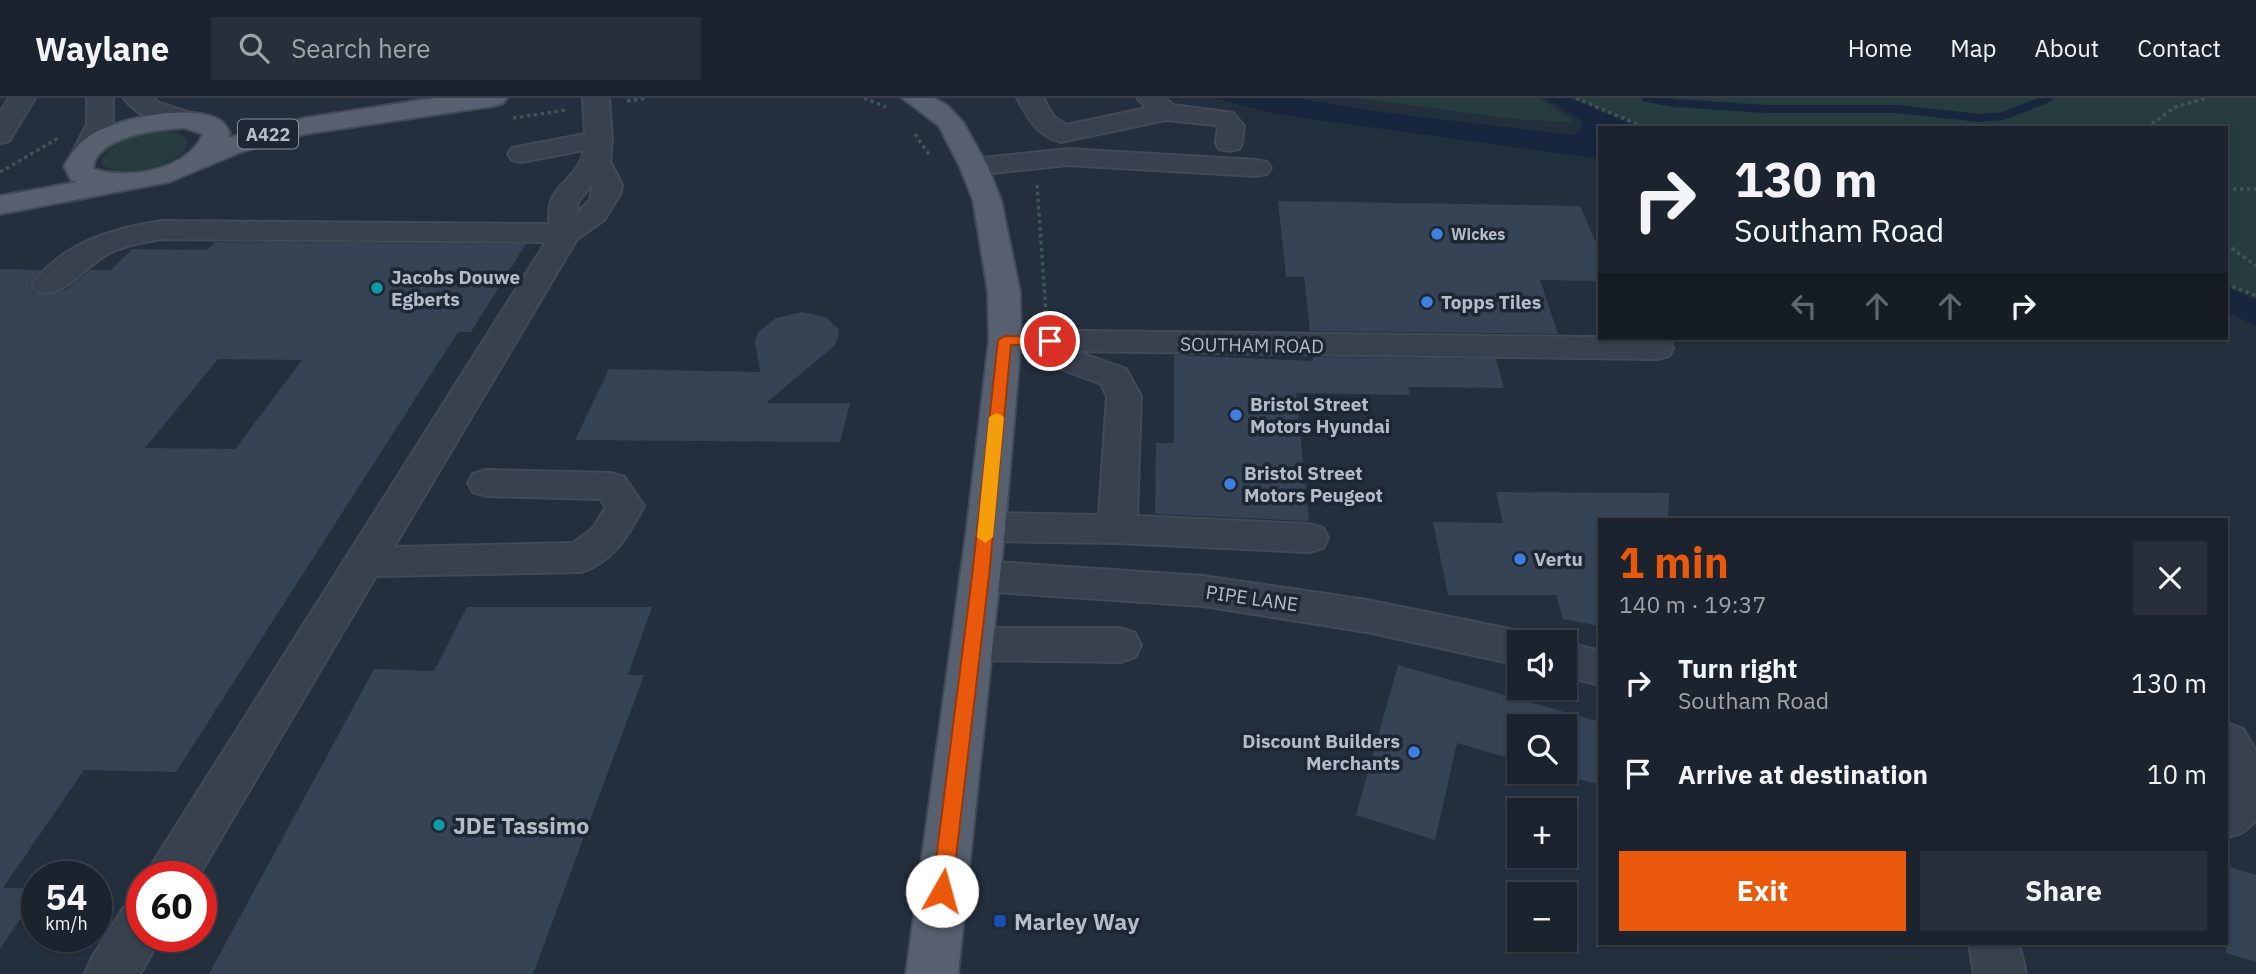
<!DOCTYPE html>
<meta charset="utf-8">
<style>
:root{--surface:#1b232e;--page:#282f3a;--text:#f1f3f6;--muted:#a0a4aa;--line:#39404a;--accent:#ea580c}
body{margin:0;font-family:"IBM Plex Sans",sans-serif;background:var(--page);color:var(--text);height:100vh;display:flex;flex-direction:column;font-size:26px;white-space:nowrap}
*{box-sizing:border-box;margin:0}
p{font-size:23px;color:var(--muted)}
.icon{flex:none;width:38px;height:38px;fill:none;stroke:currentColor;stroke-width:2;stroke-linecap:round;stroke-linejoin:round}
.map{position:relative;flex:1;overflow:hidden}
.panel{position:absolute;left:1598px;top:420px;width:630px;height:427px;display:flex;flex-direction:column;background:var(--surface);border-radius:0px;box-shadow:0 2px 5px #0004,0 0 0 2px var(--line)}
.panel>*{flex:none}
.banner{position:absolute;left:1598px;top:28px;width:630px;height:214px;border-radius:0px;box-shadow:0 2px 5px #0004,0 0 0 2px var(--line);background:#1b232e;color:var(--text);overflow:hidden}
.buttons{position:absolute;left:1507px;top:532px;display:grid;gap:14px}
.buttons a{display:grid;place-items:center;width:70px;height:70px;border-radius:0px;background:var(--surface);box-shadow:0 2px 5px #0004,0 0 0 2px var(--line);font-size:35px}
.speed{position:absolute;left:21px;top:763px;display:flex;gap:14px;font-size:35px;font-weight:700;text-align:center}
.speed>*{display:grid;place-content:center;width:91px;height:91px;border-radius:50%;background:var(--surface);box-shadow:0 2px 5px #0004,0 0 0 2px var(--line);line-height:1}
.speed small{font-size:18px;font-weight:400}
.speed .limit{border:10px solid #d22;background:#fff;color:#111}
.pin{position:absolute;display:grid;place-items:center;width:60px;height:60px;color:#fff;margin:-30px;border:4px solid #fff;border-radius:50%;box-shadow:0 2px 7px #0007}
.me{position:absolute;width:77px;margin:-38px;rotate:7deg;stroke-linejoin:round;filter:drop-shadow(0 0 5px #0008)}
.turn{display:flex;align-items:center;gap:24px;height:147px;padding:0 21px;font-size:32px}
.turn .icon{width:91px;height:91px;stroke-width:2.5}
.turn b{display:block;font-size:49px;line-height:60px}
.lanes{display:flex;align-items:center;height:66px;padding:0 21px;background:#0003;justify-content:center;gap:35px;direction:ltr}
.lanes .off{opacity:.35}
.round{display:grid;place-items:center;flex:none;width:74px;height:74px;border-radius:0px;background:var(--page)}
.overview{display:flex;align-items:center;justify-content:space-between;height:119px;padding:0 21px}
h1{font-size:42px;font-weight:700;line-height:52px;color:var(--accent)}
.button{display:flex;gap:14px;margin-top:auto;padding:14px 21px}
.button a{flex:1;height:80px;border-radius:0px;background:var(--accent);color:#fff;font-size:28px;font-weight:700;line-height:80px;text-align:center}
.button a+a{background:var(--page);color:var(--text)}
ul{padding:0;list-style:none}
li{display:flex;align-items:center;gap:21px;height:91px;padding:0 21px}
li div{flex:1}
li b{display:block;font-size:26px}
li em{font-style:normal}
header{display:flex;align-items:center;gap:42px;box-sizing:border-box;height:98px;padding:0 35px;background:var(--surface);border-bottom:2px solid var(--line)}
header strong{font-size:33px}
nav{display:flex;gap:38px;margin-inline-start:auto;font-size:24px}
.search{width:490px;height:63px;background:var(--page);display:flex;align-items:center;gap:18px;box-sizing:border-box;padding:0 24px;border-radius:0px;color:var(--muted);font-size:26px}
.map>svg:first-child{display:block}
.green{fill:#263c3f}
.water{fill:#17263c}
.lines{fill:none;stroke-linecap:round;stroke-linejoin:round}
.stream{stroke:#17263c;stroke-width:8}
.building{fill:#364354;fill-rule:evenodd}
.minor-casing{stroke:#414a57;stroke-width:4}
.major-casing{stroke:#414a57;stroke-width:4}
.path{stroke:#3f5557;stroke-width:3.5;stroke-dasharray:3.5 3.5;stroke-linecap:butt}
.minor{fill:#38414e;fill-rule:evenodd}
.major{fill:#56606e;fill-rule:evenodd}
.route{fill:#ea580c;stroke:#983908;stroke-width:2}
.slow{fill:#f59e0b}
.shop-dot{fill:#3f7fe0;stroke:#1d2633;stroke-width:2.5}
.culture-dot{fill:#0f9aa8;stroke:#1d2633;stroke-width:2.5}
.transit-dot{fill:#1a4fb4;stroke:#1d2633;stroke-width:2.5}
.labels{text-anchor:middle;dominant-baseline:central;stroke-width:7;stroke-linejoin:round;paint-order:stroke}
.far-poi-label{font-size:16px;font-weight:bold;fill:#b4bcc9;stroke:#1d2633;text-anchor:start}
.shield{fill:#1d2633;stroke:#878f9c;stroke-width:2}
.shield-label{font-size:18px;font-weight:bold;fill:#b4bcc9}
.poi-label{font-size:19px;font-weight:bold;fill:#b4bcc9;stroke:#1d2633;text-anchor:start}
.street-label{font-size:19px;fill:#b4bcc9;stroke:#1d2633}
.near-poi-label{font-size:23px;font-weight:bold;fill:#b4bcc9;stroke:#1d2633;text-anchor:start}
</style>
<header>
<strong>Waylane</strong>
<div class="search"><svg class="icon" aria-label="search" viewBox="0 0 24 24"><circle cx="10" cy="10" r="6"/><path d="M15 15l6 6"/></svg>Search here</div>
<nav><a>Home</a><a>Map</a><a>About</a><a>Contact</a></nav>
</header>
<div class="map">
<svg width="2256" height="876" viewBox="0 0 2256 876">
<rect width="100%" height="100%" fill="#242f3e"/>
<g class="green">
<polygon points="1357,0 1539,0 1571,21 1570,24 1522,22"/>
<polygon points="1576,0 2256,0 2256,198 2226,186 2226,30 1646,30"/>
<path d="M 164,34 L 176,34 L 188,42 C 186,69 121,80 102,67 L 101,62 C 113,40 142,36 164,34 Z"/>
</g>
<g class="water">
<polygon points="1215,0 1295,0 1389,15 1573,37 1582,31 1582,23 1546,0 1570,0 1639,30 1600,30 1599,61 1275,16"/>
<polygon points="2226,189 2256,202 2256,228 2226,214"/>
</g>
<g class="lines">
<polyline class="stream" points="1646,0 1676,5 1766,11 1896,11 1980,20 2003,18 2049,0"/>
</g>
<g class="building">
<polygon points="1278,103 1580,108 1600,154 1600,183 1540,182 1558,236 1310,233 1304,179 1286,179"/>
<path d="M 215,144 L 526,146 L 471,234 L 458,234 L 176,674 L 84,672 L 3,790 L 37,790 L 37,796 L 0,851 L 0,171 L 42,172 L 29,187 L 35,196 L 48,197 L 67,191 L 90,172 L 111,172 L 132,151 L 207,152 ZM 218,261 L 302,262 L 235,351 L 145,350 Z"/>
<polygon points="802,214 826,219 839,232 838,240 834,248 766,305 850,305 840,344 575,342 609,271 760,274 755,243 758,234 776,220"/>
<polygon points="1174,257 1313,263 1313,259 1496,261 1504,290 1408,289 1410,297 1296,295 1309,423 1155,416 1156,345 1174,345"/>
<polygon points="1496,394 1669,395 1668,422 1600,422 1600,528 1563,521 1556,497 1448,497 1433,424 1503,425"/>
<polygon points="467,509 652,509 628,577 644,577 533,876 209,876 374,571 434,573"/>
<polygon points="1398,567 1600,624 1600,687 1555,674 1564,674 1564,628 1519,628 1519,663 1457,645 1435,742 1356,717"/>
<polygon points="2226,768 2256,777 2256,864 2226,855"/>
</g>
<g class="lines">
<defs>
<g id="minor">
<polygon points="9,0 35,0 9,43 0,45 0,15"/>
<polygon points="87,0 113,0 113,26 98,58 88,60 78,58 74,52 87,26"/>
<path d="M 124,0 L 153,0 L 159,5 L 194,16 L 198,22 L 194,28 C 172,33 137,19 124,0 Z"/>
<path d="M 583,0 L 609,0 L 612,41 L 610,63 L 622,87 L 621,95 L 604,122 L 577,141 L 394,449 L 573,445 L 593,430 L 606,409 L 600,401 L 486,398 L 473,394 L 468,385 L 473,376 L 486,372 L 611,375 L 624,379 L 644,408 C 628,437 615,463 581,474 L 376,478 L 198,779 L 147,779 L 154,763 L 546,144 L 162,141 C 143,144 125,147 108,156 C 84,168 65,201 37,194 L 32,187 C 62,145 114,130 162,123 L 550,126 C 543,86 579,84 584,52 L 522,64 L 512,62 L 508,56 L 512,50 L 585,36 ZM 593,85 L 590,102 L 577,115 L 578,104 Z"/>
<path d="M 1017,0 L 1043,0 L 1054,19 L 1066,27 L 1146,10 L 1137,0 L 1165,0 L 1173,7 L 1233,15 L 1244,28 L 1242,45 L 1239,51 L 1229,53 L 1219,51 L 1216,45 L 1218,29 L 1215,27 L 1166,22 L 1061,44 C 1037,38 1028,20 1017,0 Z"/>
<polygon points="1067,51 1257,62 1267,64 1271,70 1267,76 1257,78 1067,67 974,77 964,75 960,69 964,63 974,61"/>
<polygon points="1005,232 1669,240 1673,251 1669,258 1657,261 1075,253 1126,271 1141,298 1137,418 1309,426 1323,430 1328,440 1323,450 1309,454 1117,445 986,443 972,439 967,429 972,419 986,415 1099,417 1107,298 1101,286 1056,269 1031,266 1026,259 1031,253 993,249 989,242 993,235"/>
<polygon points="980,463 1203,478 1367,502 1519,533 1534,538 1537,544 1519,544 1519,567 1367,534 1203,508 980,493 966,489 960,478 966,467"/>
<polygon points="972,530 1120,530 1135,535 1141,547 1135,559 1120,564 972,562 957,558 951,546 957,534"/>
<polygon points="1564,544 1600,553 1600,587 1564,578"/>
<polygon points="2227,625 2243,631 2256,653 2256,723 2243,734 2226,740"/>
<polygon points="142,802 142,838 162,838 140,876 85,876 93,858 124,809"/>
<polygon points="1969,845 2019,845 2026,876 1974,876"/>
</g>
<g id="major">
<path d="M 434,0 L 507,0 L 503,5 L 494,8 L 305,36 L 241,54 L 169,84 L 0,116 L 0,98 L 77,84 L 71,82 L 64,68 C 71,57 77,46 88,39 C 115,20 190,5 220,22 C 224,25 228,31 230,35 L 228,40 L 305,20 ZM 185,30 L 203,36 C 188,72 128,82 93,71 C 95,38 160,31 185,30 Z"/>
<polygon points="902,0 934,0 947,7 963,24 988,69 1001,102 1020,194 1021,242 1005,429 958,876 906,876 967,429 989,242 988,194 973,102 960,69 939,28"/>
</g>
</defs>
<use href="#minor" class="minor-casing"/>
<use href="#major" class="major-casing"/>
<g class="path">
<polyline points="864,0 886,9"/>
<polyline points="1576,0 1646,30"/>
<polyline points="627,3 647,0"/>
<polyline points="513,20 567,12"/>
<polyline points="2146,30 2175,9 2207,0"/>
<polyline points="915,36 930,58"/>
<polyline points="0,74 60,39"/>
<polyline points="1037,87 1046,215"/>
<polyline points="2226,91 2256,91"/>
<polyline points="2226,146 2256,168"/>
<polyline points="2226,186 2256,198"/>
</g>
<use href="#minor" class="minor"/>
<use href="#major" class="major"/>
</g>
<polygon class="route" points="1005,238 1050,239 1057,243 1050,247 1011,247 989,478 952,793 949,800 942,803 935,800 932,793 972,478 998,242"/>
<polygon class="slow" points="997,315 1004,319 993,439 985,445 977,439 989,319"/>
<g class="shop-dot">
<circle cx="1437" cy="136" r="7"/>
<circle cx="1427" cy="204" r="7"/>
<circle cx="1236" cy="317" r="7"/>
<circle cx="1230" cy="386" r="7"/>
<circle cx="1520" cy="461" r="7"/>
<circle cx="1414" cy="654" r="7"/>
</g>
<g class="culture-dot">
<circle cx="377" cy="190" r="7"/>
<circle cx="439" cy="727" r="7"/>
</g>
<rect class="transit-dot" x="993" y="816" width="14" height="14" rx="3.5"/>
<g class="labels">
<g class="far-poi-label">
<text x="1451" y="136">Wickes</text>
</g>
<rect class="shield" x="238" y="21.5" width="60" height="29" rx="5"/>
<g class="shield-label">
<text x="268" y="36">A422</text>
</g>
<g class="poi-label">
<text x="391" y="179">Jacobs Douwe<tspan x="391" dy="22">Egberts</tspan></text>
<text x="1441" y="204">Topps Tiles</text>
<text x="1250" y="306">Bristol Street<tspan x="1250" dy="22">Motors Hyundai</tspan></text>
<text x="1244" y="375">Bristol Street<tspan x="1244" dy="22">Motors Peugeot</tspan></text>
<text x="1534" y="461">Vertu</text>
<text x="1400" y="643" text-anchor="end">Discount Builders<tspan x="1400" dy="22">Merchants</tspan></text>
</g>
<g class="street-label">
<text transform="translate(1252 247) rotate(1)">SOUTHAM ROAD</text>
<text transform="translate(1252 500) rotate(8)">PIPE LANE</text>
</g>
<g class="near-poi-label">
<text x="453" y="727">JDE Tassimo</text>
<text x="1014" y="823">Marley Way</text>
</g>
</g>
</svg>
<div class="buttons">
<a><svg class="icon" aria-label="sound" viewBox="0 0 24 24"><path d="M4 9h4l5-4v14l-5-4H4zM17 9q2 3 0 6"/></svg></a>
<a><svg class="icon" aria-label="search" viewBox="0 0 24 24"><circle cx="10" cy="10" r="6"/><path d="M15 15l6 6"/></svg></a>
<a>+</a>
<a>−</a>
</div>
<div class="speed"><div>54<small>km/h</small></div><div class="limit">60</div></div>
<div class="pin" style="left:1050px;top:243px;background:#d93025"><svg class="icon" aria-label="arrive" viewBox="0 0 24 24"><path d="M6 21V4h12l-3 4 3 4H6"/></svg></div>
<svg class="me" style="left:942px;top:793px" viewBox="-20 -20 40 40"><circle r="19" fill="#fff"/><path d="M0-13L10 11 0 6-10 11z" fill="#ea580c"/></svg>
<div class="banner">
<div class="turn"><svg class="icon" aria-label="right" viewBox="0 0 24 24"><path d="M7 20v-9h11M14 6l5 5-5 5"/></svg><div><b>130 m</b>Southam Road</div></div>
<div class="lanes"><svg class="icon off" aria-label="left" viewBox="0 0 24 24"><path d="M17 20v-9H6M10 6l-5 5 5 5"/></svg><svg class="icon off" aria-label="ahead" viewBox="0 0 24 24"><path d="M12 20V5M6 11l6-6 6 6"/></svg><svg class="icon off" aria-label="ahead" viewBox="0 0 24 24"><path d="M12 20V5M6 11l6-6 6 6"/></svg><svg class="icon" aria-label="right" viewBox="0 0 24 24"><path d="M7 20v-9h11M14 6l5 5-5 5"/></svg></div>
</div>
<section class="panel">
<div class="overview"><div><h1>1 min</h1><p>140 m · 19:37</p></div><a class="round"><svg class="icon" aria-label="close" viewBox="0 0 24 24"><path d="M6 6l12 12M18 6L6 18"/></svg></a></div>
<ul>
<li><svg class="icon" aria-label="right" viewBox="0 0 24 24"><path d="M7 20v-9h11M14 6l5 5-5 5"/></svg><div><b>Turn right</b><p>Southam Road</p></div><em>130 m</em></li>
<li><svg class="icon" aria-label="arrive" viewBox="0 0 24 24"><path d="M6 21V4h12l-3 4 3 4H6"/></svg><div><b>Arrive at destination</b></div><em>10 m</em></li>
</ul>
<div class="button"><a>Exit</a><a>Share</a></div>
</section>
</div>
